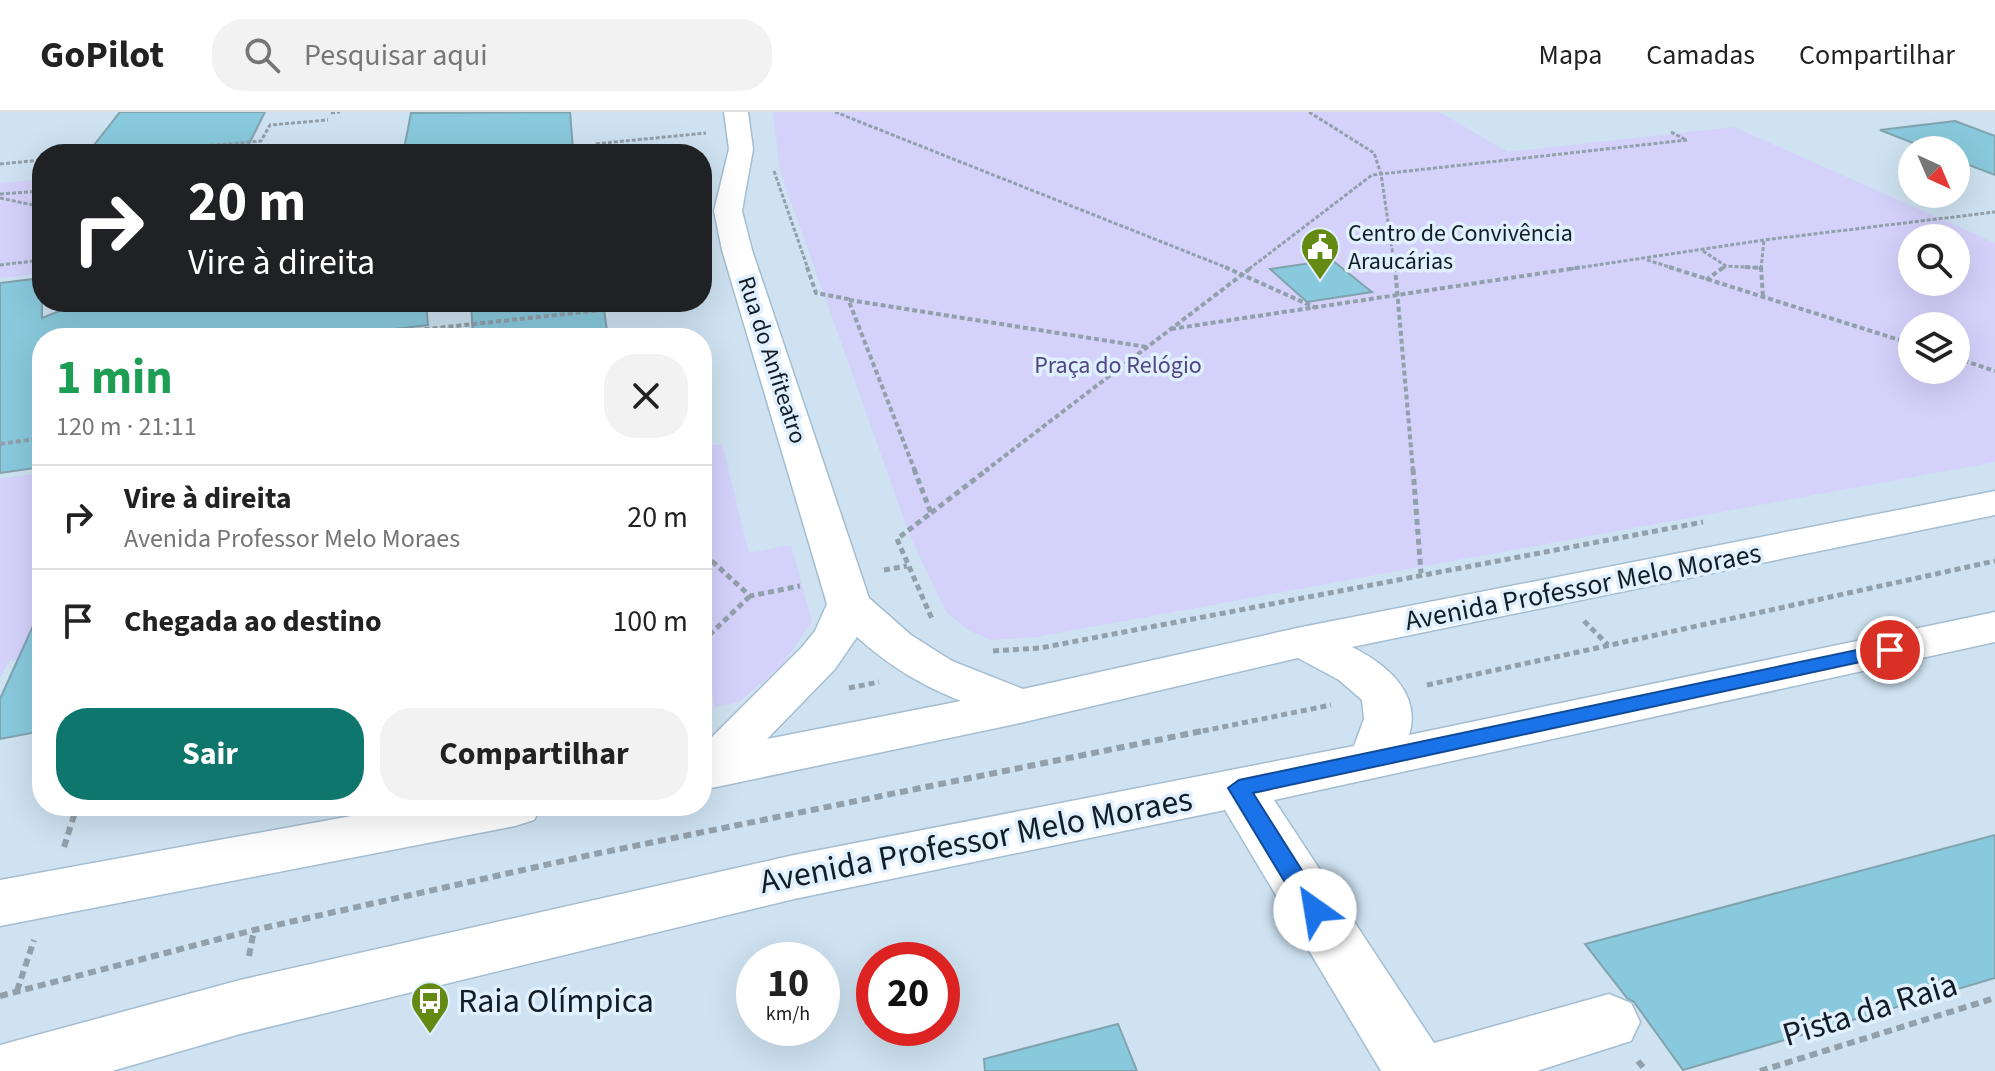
<!DOCTYPE html>
<html lang="pt">
<meta charset="utf-8">
<style>
:root{--surface:#fff;--page:#f2f2f2;--text:#222;--muted:#767676;--line:#e0e0e0;--accent:#0f766e}
body{margin:0;font-family:"Source Sans 3",sans-serif;background:var(--page);color:var(--text);height:100vh;display:flex;flex-direction:column;font-size:30px;white-space:nowrap}
*{box-sizing:border-box;margin:0}
p{font-size:26px;color:var(--muted)}
.icon{flex:none;width:44px;height:44px;fill:none;stroke:currentColor;stroke-width:2;stroke-linecap:round;stroke-linejoin:round}
.map{position:relative;flex:1;overflow:hidden}
.drawer{position:absolute;left:32px;top:216px;width:680px;height:488px;display:flex;flex-direction:column;background:var(--surface);border-radius:32px;box-shadow:0 8px 32px #0002}
.drawer>*{flex:none}
.banner{position:absolute;left:32px;top:32px;width:680px;height:168px;border-radius:32px;box-shadow:0 8px 32px #0002;background:#202124;color:#fff;overflow:hidden}
.needle{width:52px;rotate:136deg}
.controls{position:absolute;left:1898px;top:24px;display:grid;gap:16px}
.controls a{display:grid;place-items:center;width:72px;height:72px;border-radius:50%;background:var(--surface);box-shadow:0 8px 32px #0002;font-size:40px}
.speed{position:absolute;left:736px;top:830px;display:flex;gap:16px;font-size:40px;font-weight:700;text-align:center}
.speed>*{display:grid;place-content:center;width:104px;height:104px;border-radius:50%;background:var(--surface);box-shadow:0 8px 32px #0002;line-height:1}
.speed small{font-size:20px;font-weight:400}
.speed .limit{border:12px solid #d22;background:#fff;color:#111}
.pin{position:absolute;display:grid;place-items:center;width:68px;height:68px;color:#fff;margin:-34px;border:4px solid #fff;border-radius:50%;box-shadow:0 2px 8px #0007}
.me{position:absolute;width:88px;margin:-44px;rotate:328deg;stroke-linejoin:round;filter:drop-shadow(0 0 6px #0008)}
.turn{display:flex;align-items:center;gap:28px;height:168px;padding:0 24px;font-size:36px}
.turn .icon{width:104px;height:104px;stroke-width:2.5}
.turn b{display:block;font-size:56px;line-height:68px}
.round{display:grid;place-items:center;flex:none;width:84px;height:84px;border-radius:32px;background:var(--page)}
.overview{display:flex;align-items:center;justify-content:space-between;height:136px;padding:0 24px}
h1{font-size:48px;font-weight:700;line-height:60px;color:#1e9e55}
.action{display:flex;gap:16px;margin-top:auto;padding:16px 24px}
.action a{flex:1;height:92px;border-radius:32px;background:var(--accent);color:#fff;font-size:32px;font-weight:700;line-height:92px;text-align:center}
.action a+a{background:var(--page);color:var(--text)}
ul{padding:0;list-style:none}
li{display:flex;align-items:center;gap:24px;height:104px;padding:0 24px;border-top:2px solid var(--line)}
li div{flex:1}
li b{display:block;font-size:30px}
li em{font-style:normal}
header{display:flex;align-items:center;gap:48px;box-sizing:border-box;height:112px;padding:0 40px;background:var(--surface);border-bottom:2px solid var(--line)}
header strong{font-size:38px}
nav{display:flex;gap:44px;margin-inline-start:auto;font-size:28px}
.search{width:560px;height:72px;background:var(--page);display:flex;align-items:center;gap:20px;box-sizing:border-box;padding:0 28px;border-radius:32px;color:var(--muted);font-size:30px}
.map>svg:first-child{display:block}
.built{fill:#cee2f1;fill-rule:evenodd}
.green{fill:#d4d1fb;fill-rule:evenodd}
.building{fill:#89c9dd;stroke:#81a3ae;stroke-width:2}
.lines{fill:none;stroke-linecap:round;stroke-linejoin:round}
.minor-casing{stroke:#a3bdd2;stroke-width:3}
.path-far3{stroke:#92a0ab;stroke-width:3;stroke-dasharray:4 2;stroke-linecap:butt}
.path-far2{stroke:#92a0ab;stroke-width:4;stroke-dasharray:5 3;stroke-linecap:butt}
.path-far1{stroke:#92a0ab;stroke-width:5;stroke-dasharray:6 4;stroke-linecap:butt}
.path{stroke:#92a0ab;stroke-width:6;stroke-dasharray:8 5;stroke-linecap:butt}
.minor{fill:#fff;fill-rule:evenodd}
.route{fill:#1a73e8;stroke:#114b97;stroke-width:2}
.labels{text-anchor:middle;dominant-baseline:central;stroke-width:7;stroke-linejoin:round;paint-order:stroke}
.far-poi-label{font-size:24px;fill:#131d25;stroke:#e0f0fe;text-anchor:start}
.far-street-label{font-size:24px;fill:#131d25;stroke:#e0f0fe}
.far-park-label{font-size:24px;fill:#504685;stroke:#e0f0fe}
.street-label{font-size:28px;fill:#131d25;stroke:#e0f0fe}
.near-street-label{font-size:34px;fill:#131d25;stroke:#e0f0fe}
.near-poi-label{font-size:34px;fill:#131d25;stroke:#e0f0fe;text-anchor:start}
</style>
<header>
<strong>GoPilot</strong>
<div class="search"><svg class="icon" aria-label="search" viewBox="0 0 24 24"><circle cx="10" cy="10" r="6"/><path d="M15 15l6 6"/></svg>Pesquisar aqui</div>
<nav><a>Mapa</a><a>Camadas</a><a>Compartilhar</a></nav>
</header>
<div class="map">
<svg width="1995" height="959" viewBox="0 0 1995 959">
<rect width="100%" height="100%" fill="#e0f0fe"/>
<path class="built" d="M 0,0 L 1995,0 L 1995,959 L 0,959 ZM 1912,38 L 1956,38 L 1956,82 L 1912,82 ZM 42,42 L 702,42 L 702,190 L 42,190 ZM 1912,126 L 1956,126 L 1956,170 L 1912,170 ZM 1912,214 L 1956,214 L 1956,258 L 1912,258 ZM 42,226 L 702,226 L 702,694 L 42,694 ZM 754,848 L 822,848 L 822,916 L 754,916 ZM 874,848 L 942,848 L 942,916 L 874,916 Z"/>
<g class="green">
<path d="M 773,0 L 1439,0 L 1508,40 L 1734,15 L 1995,131 L 1995,350 L 1036,525 L 991,528 L 968,518 L 946,500 L 910,424 L 780,59 ZM 1912,126 L 1956,126 L 1956,170 L 1912,170 ZM 1912,214 L 1956,214 L 1956,258 L 1912,258 Z"/>
<polygon points="42,67 42,162 0,166 0,71"/>
<polygon points="722,332 749,441 791,433 812,509 783,552 739,590 714,595 708,554 702,554 702,335"/>
<polygon points="42,361 42,544 9,549 0,566 0,367"/>
</g>
<g class="building">
<polygon points="120,0 265,0 244,42 87,42"/>
<polygon points="570,0 573,37 523,42 403,42 411,1"/>
<polygon points="1955,9 1995,24 1995,63 1956,48 1956,38 1931,38 1880,18"/>
<polygon points="1332,148 1372,180 1307,190 1270,157"/>
<polygon points="42,166 42,206 82,190 426,190 428,213 320,226 42,226 42,355 0,361 0,171"/>
<polygon points="471,190 603,190 608,226 473,226"/>
<polygon points="42,494 42,619 0,627 0,587"/>
<polygon points="1995,723 1995,866 1683,958 1634,890 1627,886 1585,832"/>
<polygon points="1118,912 1137,959 985,959 984,947"/>
</g>
<g class="lines">
<defs>
<g id="minor">
<path d="M 724,0 L 748,0 L 753,37 L 742,99 L 752,138 L 869,486 L 911,523 L 952,549 L 1023,577 L 1302,515 L 1995,379 L 1995,403 L 1352,535 C 1386,552 1422,581 1409,623 L 1995,500 L 1995,530 L 1274,688 L 1434,931 L 1609,882 L 1631,891 L 1640,910 L 1631,929 L 1537,959 L 1381,959 L 1225,698 L 794,787 L 240,922 L 112,959 L 0,959 L 0,933 L 240,868 L 794,743 L 1354,634 L 1364,607 L 1362,588 L 1339,568 L 1298,546 L 1020,611 L 702,678 L 702,635 L 802,535 L 815,519 L 827,492 L 722,138 L 714,99 L 729,37 ZM 857,525 C 889,554 921,573 961,589 L 767,627 L 835,557 Z"/>
<polygon points="406,694 542,694 534,708 515,714 0,814 0,768"/>
</g>
</defs>
<use href="#minor" class="minor-casing"/>
<g class="path-far3">
<polyline points="835,0 1230,157"/>
<polyline points="1309,0 1374,41 1381,62 1395,157"/>
<polyline points="331,1 340,0"/>
<polyline points="1671,20 1686,28"/>
<polyline points="109,42 261,29 270,13 328,8"/>
<polyline points="595,42 594,32 706,21"/>
<polyline points="0,52 42,48"/>
<polyline points="774,59 808,157"/>
<polyline points="0,82 42,79"/>
<polyline points="0,86 42,95"/>
<polyline points="1703,139 1726,154 1761,156"/>
<polyline points="1647,148 1676,157"/>
<polyline points="0,153 42,148"/>
<polyline points="1249,157 1372,63 1687,28"/>
<polyline points="1570,157 1764,128 1995,100"/>
<polyline points="1722,157 1726,154"/>
<polyline points="1761,157 1764,128"/>
</g>
<g class="path-far2">
<polyline points="807,155 816,181 848,187 915,359"/>
<polyline points="1225,155 1316,196"/>
<polyline points="1395,155 1413,359"/>
<polyline points="1669,155 1912,232"/>
<polyline points="1745,155 1761,156"/>
<polyline points="1761,155 1763,185"/>
<polyline points="1706,168 1724,155"/>
<polyline points="849,188 1147,235"/>
<polyline points="1171,217 1583,155"/>
<polyline points="345,226 676,190"/>
<polyline points="1956,246 1995,259"/>
<polyline points="0,332 42,326"/>
<polyline points="985,359 1252,155"/>
</g>
<g class="path-far1">
<polyline points="914,357 931,401 897,427 932,507"/>
<polyline points="1413,357 1421,461"/>
<polyline points="931,401 988,357"/>
<polyline points="702,453 713,450 750,484 800,474"/>
<polyline points="884,458 907,454"/>
<polyline points="1584,509 1608,533"/>
<polyline points="702,530 750,484"/>
<polyline points="993,539 1040,536 1703,410"/>
<polyline points="1427,573 1995,449"/>
<polyline points="849,576 879,570"/>
<polyline points="702,581 705,600"/>
<polyline points="1193,621 1331,593"/>
</g>
<g class="path">
<polyline points="64,735 77,694"/>
<polyline points="249,844 254,818"/>
<polyline points="17,879 34,828"/>
<polyline points="0,884 254,818 590,743 1202,619"/>
<polyline points="1638,949 1646,959"/>
<polyline points="1760,959 1995,886"/>
</g>
<use href="#minor" class="minor"/>
</g>
<polygon class="route" points="1890,531 1900,538 1897,542 1253,681 1327,798 1323,805 1315,808 1306,805 1228,676 1239,668"/>
<defs>
<symbol id="civic-pin" viewBox="-11 -11 22 30"><path d="M0 17L-7.5 6A9.5 9.5 0 1 1 7.5 6Z" fill="#658a13" stroke="#e0f0fe"/><path d="M-.6-6.5H3V-4.5H.6V-3L4-1V1h2V6H-6V1h2V-1L-.6-3ZM-1.2 2.5V6h2.4V2.5Z" fill="#fff"/></symbol>
<symbol id="bus-pin" viewBox="-11 -11 22 30"><path d="M0 17L-7.5 6A9.5 9.5 0 1 1 7.5 6Z" fill="#658a13" stroke="#e0f0fe"/><path d="M-5-6H5V4H4V6H2V4H-2V6H-4V4H-5ZM-3.5-4V0h7V-4ZM-3.5 1.2v1.5H-2V1.2ZM2 1.2v1.5H3.5V1.2Z" fill="#fff"/></symbol>
</defs>
<g fill-rule="evenodd">
<use href="#civic-pin" x="1298" y="113" width="44" height="60"/>
<use href="#bus-pin" x="408" y="867" width="44" height="60"/>
</g>
<g class="labels">
<g class="far-poi-label">
<text x="1348" y="121">Centro de Convivência<tspan x="1348" dy="28">Araucárias</tspan></text>
</g>
<g class="far-street-label">
<text transform="translate(772 248) rotate(72)">Rua do Anfiteatro</text>
</g>
<g class="far-park-label">
<text x="1118" y="253">Praça do Relógio</text>
</g>
<g class="street-label">
<text transform="translate(1583 475) rotate(-11)">Avenida Professor Melo Moraes</text>
</g>
<g class="near-street-label">
<text transform="translate(976 729) rotate(-11)">Avenida Professor Melo Moraes</text>
<text transform="translate(1870 898) rotate(-17)">Pista da Raia</text>
</g>
<g class="near-poi-label">
<text x="458" y="889">Raia Olímpica</text>
</g>
</g>
</svg>
<div class="controls">
<a><svg class="needle" viewBox="-14 -14 28 28"><path d="M0-13l5 13h-10z" fill="#e53935"/><path d="M0 13l5-13h-10z" fill="#767676"/></svg></a>
<a><svg class="icon" aria-label="search" viewBox="0 0 24 24"><circle cx="10" cy="10" r="6"/><path d="M15 15l6 6"/></svg></a>
<a><svg class="icon" aria-label="layers" viewBox="0 0 24 24"><path d="M12 4l9 5-9 5-9-5zM3 14l9 5 9-5"/></svg></a>
</div>
<div class="speed"><div>10<small>km/h</small></div><div class="limit">20</div></div>
<div class="pin" style="left:1890px;top:538px;background:#d93025"><svg class="icon" aria-label="arrive" viewBox="0 0 24 24"><path d="M6 21V4h12l-3 4 3 4H6"/></svg></div>
<svg class="me" style="left:1315px;top:798px" viewBox="-20 -20 40 40"><circle r="19" fill="#fff"/><path d="M0-13L10 11 0 6-10 11z" fill="#1a73e8"/></svg>
<div class="banner">
<div class="turn"><svg class="icon" aria-label="right" viewBox="0 0 24 24"><path d="M7 20v-9h11M14 6l5 5-5 5"/></svg><div><b>20 m</b>Vire à direita</div></div>
</div>
<section class="drawer">
<div class="overview"><div><h1>1 min</h1><p>120 m · 21:11</p></div><a class="round"><svg class="icon" aria-label="close" viewBox="0 0 24 24"><path d="M6 6l12 12M18 6L6 18"/></svg></a></div>
<ul>
<li><svg class="icon" aria-label="right" viewBox="0 0 24 24"><path d="M7 20v-9h11M14 6l5 5-5 5"/></svg><div><b>Vire à direita</b><p>Avenida Professor Melo Moraes</p></div><em>20 m</em></li>
<li><svg class="icon" aria-label="arrive" viewBox="0 0 24 24"><path d="M6 21V4h12l-3 4 3 4H6"/></svg><div><b>Chegada ao destino</b></div><em>100 m</em></li>
</ul>
<div class="action"><a>Sair</a><a>Compartilhar</a></div>
</section>
</div>
